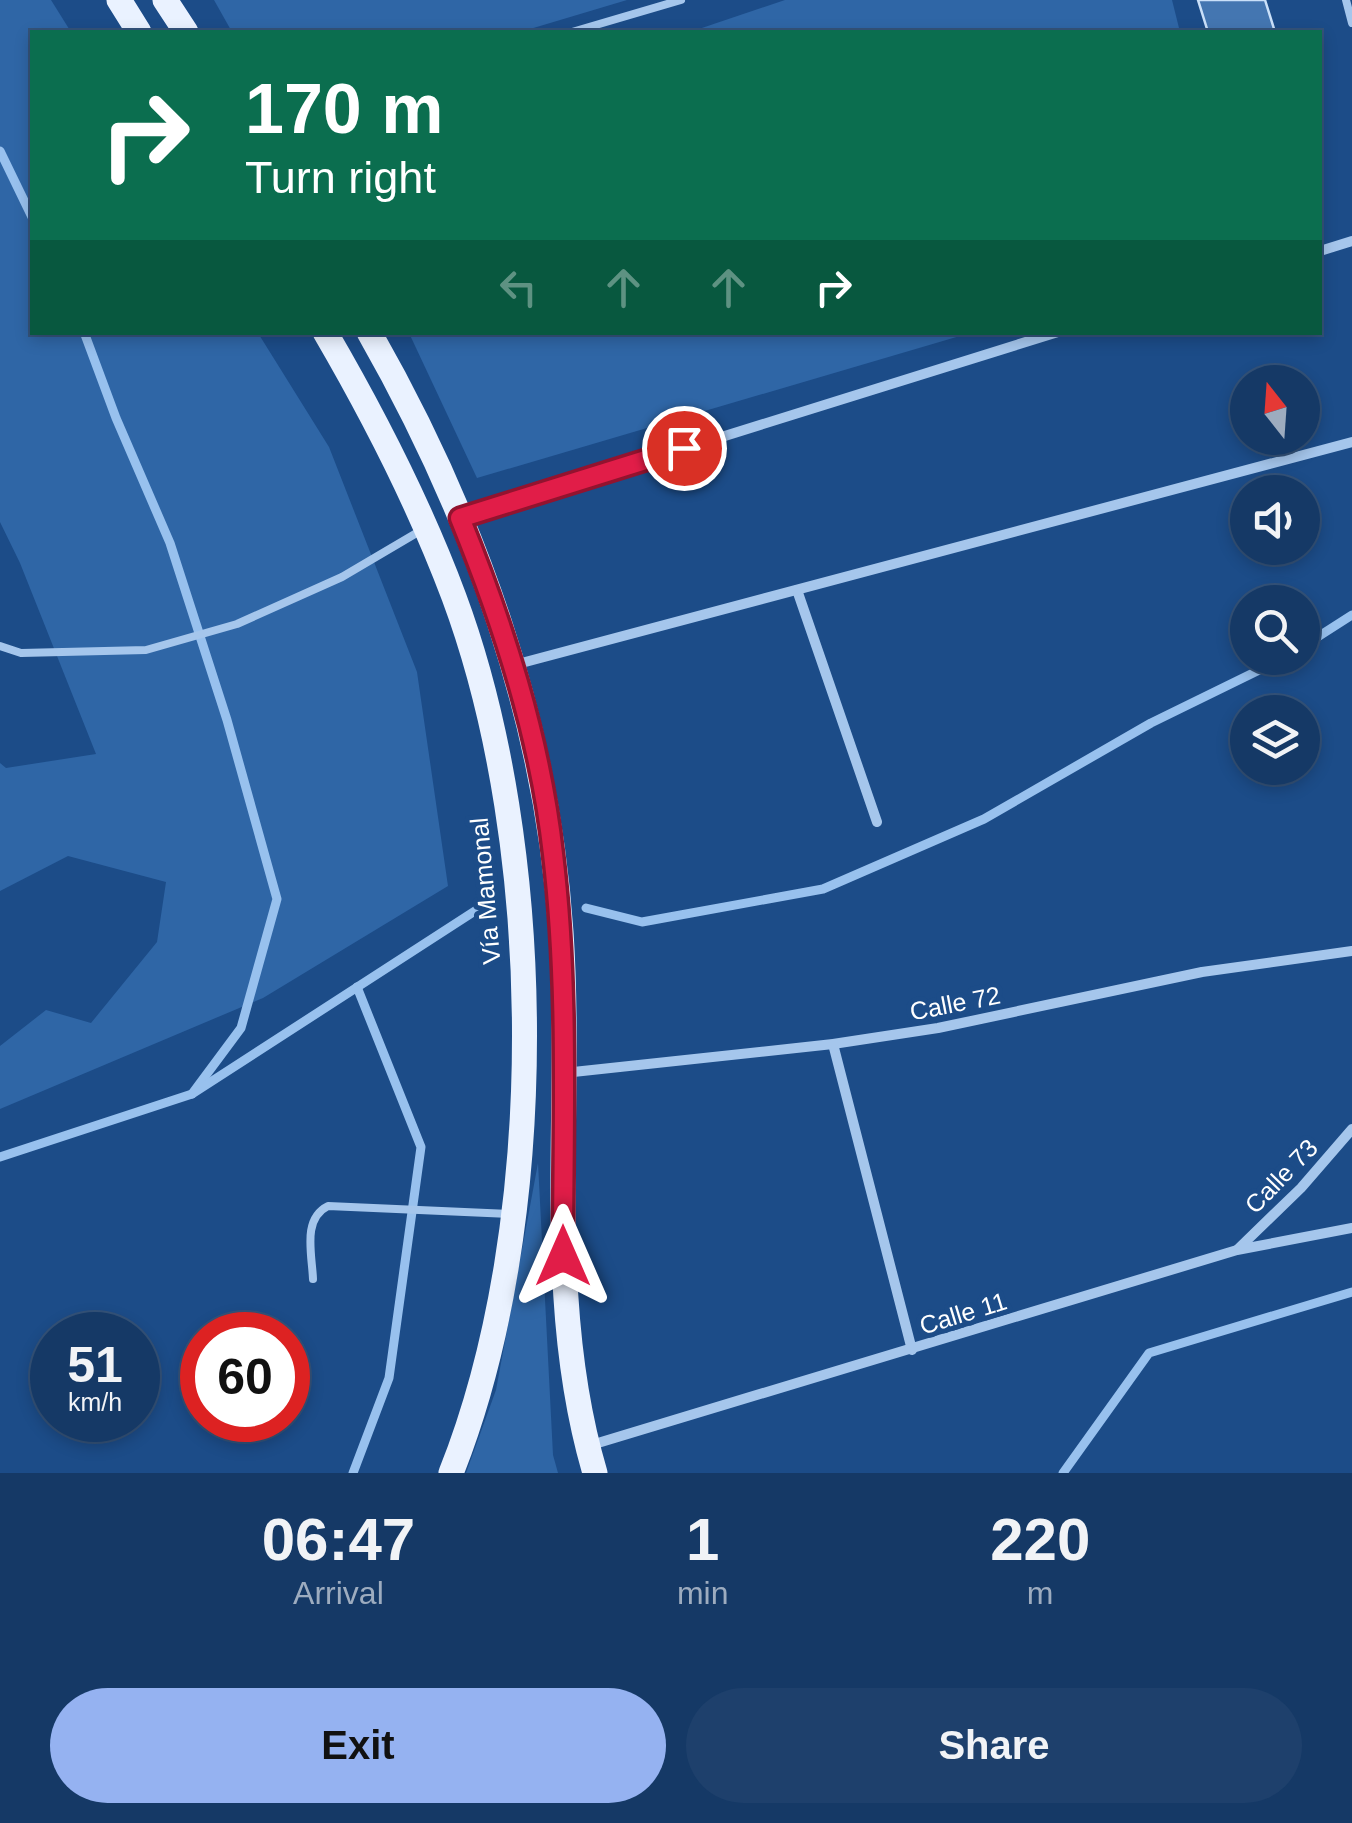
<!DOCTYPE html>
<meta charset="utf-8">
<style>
:root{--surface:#153966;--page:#1e406c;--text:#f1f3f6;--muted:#9dacbf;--line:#34537a;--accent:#95b2f1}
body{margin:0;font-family:Helvetica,sans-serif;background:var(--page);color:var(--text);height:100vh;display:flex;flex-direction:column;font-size:38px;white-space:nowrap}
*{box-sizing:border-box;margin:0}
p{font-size:32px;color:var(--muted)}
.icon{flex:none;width:55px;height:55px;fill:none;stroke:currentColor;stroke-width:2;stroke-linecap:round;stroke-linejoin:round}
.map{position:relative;height:1473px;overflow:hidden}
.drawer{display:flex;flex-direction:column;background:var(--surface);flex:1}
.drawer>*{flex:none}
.hud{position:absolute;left:30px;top:30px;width:1292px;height:305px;border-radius:0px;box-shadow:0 5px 15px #0003,0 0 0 2px var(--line);background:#0b6e4f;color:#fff;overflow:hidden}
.needle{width:65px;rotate:343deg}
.tools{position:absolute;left:1230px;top:365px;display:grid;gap:20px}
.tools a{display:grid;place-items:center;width:90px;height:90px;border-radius:50%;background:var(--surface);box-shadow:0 5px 15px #0003,0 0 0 2px var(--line);font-size:50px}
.speed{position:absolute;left:30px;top:1312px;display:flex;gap:20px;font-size:50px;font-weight:700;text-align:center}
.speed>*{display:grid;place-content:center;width:130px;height:130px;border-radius:50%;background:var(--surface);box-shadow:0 5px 15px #0003,0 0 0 2px var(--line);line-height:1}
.speed small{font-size:25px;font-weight:400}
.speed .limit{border:15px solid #d22;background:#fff;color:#111}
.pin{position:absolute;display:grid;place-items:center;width:85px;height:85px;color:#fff;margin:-42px;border:5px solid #fff;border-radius:50%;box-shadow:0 2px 10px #0007}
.me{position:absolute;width:110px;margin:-55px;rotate:0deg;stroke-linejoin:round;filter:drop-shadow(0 0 8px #0008)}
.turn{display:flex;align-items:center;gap:35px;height:210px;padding:0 50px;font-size:45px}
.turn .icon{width:130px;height:130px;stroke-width:2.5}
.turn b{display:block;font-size:70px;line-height:85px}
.lanes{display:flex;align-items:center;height:95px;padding:0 50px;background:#0003;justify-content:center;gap:50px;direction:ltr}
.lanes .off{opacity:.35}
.eta{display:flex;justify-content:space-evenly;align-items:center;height:170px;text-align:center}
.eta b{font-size:60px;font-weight:800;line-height:70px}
.primary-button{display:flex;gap:20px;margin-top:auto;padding:20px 50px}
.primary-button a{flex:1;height:115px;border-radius:60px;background:var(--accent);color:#111;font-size:40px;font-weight:800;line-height:115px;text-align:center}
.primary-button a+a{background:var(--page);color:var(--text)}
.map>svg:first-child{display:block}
.green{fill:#2f66a6}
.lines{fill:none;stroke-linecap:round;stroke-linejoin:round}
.stream{stroke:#98c1ee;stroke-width:9}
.building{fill:#4476b1;stroke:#cae0f9;stroke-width:2.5}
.lane{stroke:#a5c6ec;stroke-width:8}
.street{stroke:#a5c6ec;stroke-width:10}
.primary{stroke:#eaf2ff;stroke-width:25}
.route-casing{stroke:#92132f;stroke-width:25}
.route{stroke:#e11d48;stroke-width:18}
.labels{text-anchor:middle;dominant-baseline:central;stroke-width:10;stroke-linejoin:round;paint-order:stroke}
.street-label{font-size:25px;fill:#fff;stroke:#1c4c88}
</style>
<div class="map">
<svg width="1352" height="1473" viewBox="0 0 1352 1473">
<rect width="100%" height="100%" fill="#1c4c88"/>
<g class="green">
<polygon points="0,0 51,0 71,32 32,32 32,332 258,333 329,447 417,672 448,886 263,998 0,1109 0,1046 46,1010 91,1023 157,942 166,882 68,856 0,891 0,763 6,768 96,754 20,563 0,522"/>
<polygon points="214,0 627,0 520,32 232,32"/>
<polygon points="785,0 1172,0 1180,32 690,32"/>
<polygon points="409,333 970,333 477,478"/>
<polygon points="538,1163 553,1455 558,1473 466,1473 496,1390"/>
</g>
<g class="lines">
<g class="stream">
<polyline points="0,151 32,217"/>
<polyline points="84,332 116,418 170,543 227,720 277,899 241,1028 192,1094"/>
<polyline points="1302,647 1352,615"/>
<polyline points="586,908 642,922 823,889 984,819 1151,723 1284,658"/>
<polyline points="0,1157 192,1094 478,909"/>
<polyline points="353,1473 389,1378 421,1147 357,987"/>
<polyline points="1063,1473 1149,1353 1352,1292"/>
</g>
</g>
<polygon class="building" points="1198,0 1265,0 1275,32 1208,32"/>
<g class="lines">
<g class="lane">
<polyline points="1346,0 1352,23"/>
<polyline points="572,32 681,0"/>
<polyline points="0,646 21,653 146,650 237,624 342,577 420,531"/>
<path d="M 313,1279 C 312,1254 302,1219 328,1206 L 510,1214"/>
</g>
<g class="street">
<polyline points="1320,251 1352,241"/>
<polyline points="462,518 1058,332"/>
<polyline points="797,590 877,822"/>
<polyline points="514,665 1352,442"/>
<polyline points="833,1044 912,1350"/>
<polyline points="564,1073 833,1044 938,1028 1202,972 1352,951"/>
<polyline points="1238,1249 1301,1188 1352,1129"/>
<polyline points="588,1446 1237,1250 1352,1228"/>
</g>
<g class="primary">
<polyline points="119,0 139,32"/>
<polyline points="165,0 186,32"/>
<path d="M 325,332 C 374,416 420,506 454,597 C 547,847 550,1225 451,1473"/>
<path d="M 369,332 C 474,516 547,720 561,932 C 573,1112 543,1297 595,1473"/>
</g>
</g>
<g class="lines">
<defs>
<path id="route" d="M 563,1256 C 563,1123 569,987 553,854 C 540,738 504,626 460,518 L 684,448"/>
</defs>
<use href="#route" class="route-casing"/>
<use href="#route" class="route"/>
</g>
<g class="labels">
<g class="street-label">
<text transform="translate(485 891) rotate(-95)">Vía Mamonal</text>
<text transform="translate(955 1003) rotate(-11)">Calle 72</text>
<text transform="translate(1281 1176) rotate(-46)">Calle 73</text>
<text transform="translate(963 1313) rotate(-17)">Calle 11</text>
</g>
</g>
</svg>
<div class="tools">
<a><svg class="needle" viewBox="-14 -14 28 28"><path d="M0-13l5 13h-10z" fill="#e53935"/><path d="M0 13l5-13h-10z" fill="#9dacbf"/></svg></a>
<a><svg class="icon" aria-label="sound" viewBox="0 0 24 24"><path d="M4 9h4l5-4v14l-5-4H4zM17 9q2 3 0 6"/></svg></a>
<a><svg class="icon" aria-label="search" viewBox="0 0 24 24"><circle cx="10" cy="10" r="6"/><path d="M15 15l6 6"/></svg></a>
<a><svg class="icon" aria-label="layers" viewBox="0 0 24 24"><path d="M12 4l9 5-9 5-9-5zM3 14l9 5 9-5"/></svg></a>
</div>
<div class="speed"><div>51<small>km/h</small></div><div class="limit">60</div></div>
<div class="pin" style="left:684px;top:448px;background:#d93025"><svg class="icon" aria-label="arrive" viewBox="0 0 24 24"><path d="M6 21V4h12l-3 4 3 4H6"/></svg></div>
<svg class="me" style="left:563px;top:1256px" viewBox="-20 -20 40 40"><path d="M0-17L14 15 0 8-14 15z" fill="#e11d48" stroke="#fff" stroke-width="4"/></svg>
<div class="hud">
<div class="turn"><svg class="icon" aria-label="right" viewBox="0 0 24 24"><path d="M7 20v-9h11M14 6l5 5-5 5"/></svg><div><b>170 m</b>Turn right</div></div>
<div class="lanes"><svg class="icon off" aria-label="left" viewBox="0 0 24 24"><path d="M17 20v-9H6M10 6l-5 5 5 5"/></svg><svg class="icon off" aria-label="ahead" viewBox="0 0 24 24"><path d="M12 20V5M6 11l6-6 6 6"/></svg><svg class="icon off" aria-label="ahead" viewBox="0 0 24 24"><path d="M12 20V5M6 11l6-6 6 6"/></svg><svg class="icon" aria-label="right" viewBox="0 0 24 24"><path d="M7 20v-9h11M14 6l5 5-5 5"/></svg></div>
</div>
</div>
<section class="drawer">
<div class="eta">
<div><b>06:47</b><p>Arrival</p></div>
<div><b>1</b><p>min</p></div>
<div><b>220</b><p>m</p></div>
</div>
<div class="primary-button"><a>Exit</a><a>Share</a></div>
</section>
